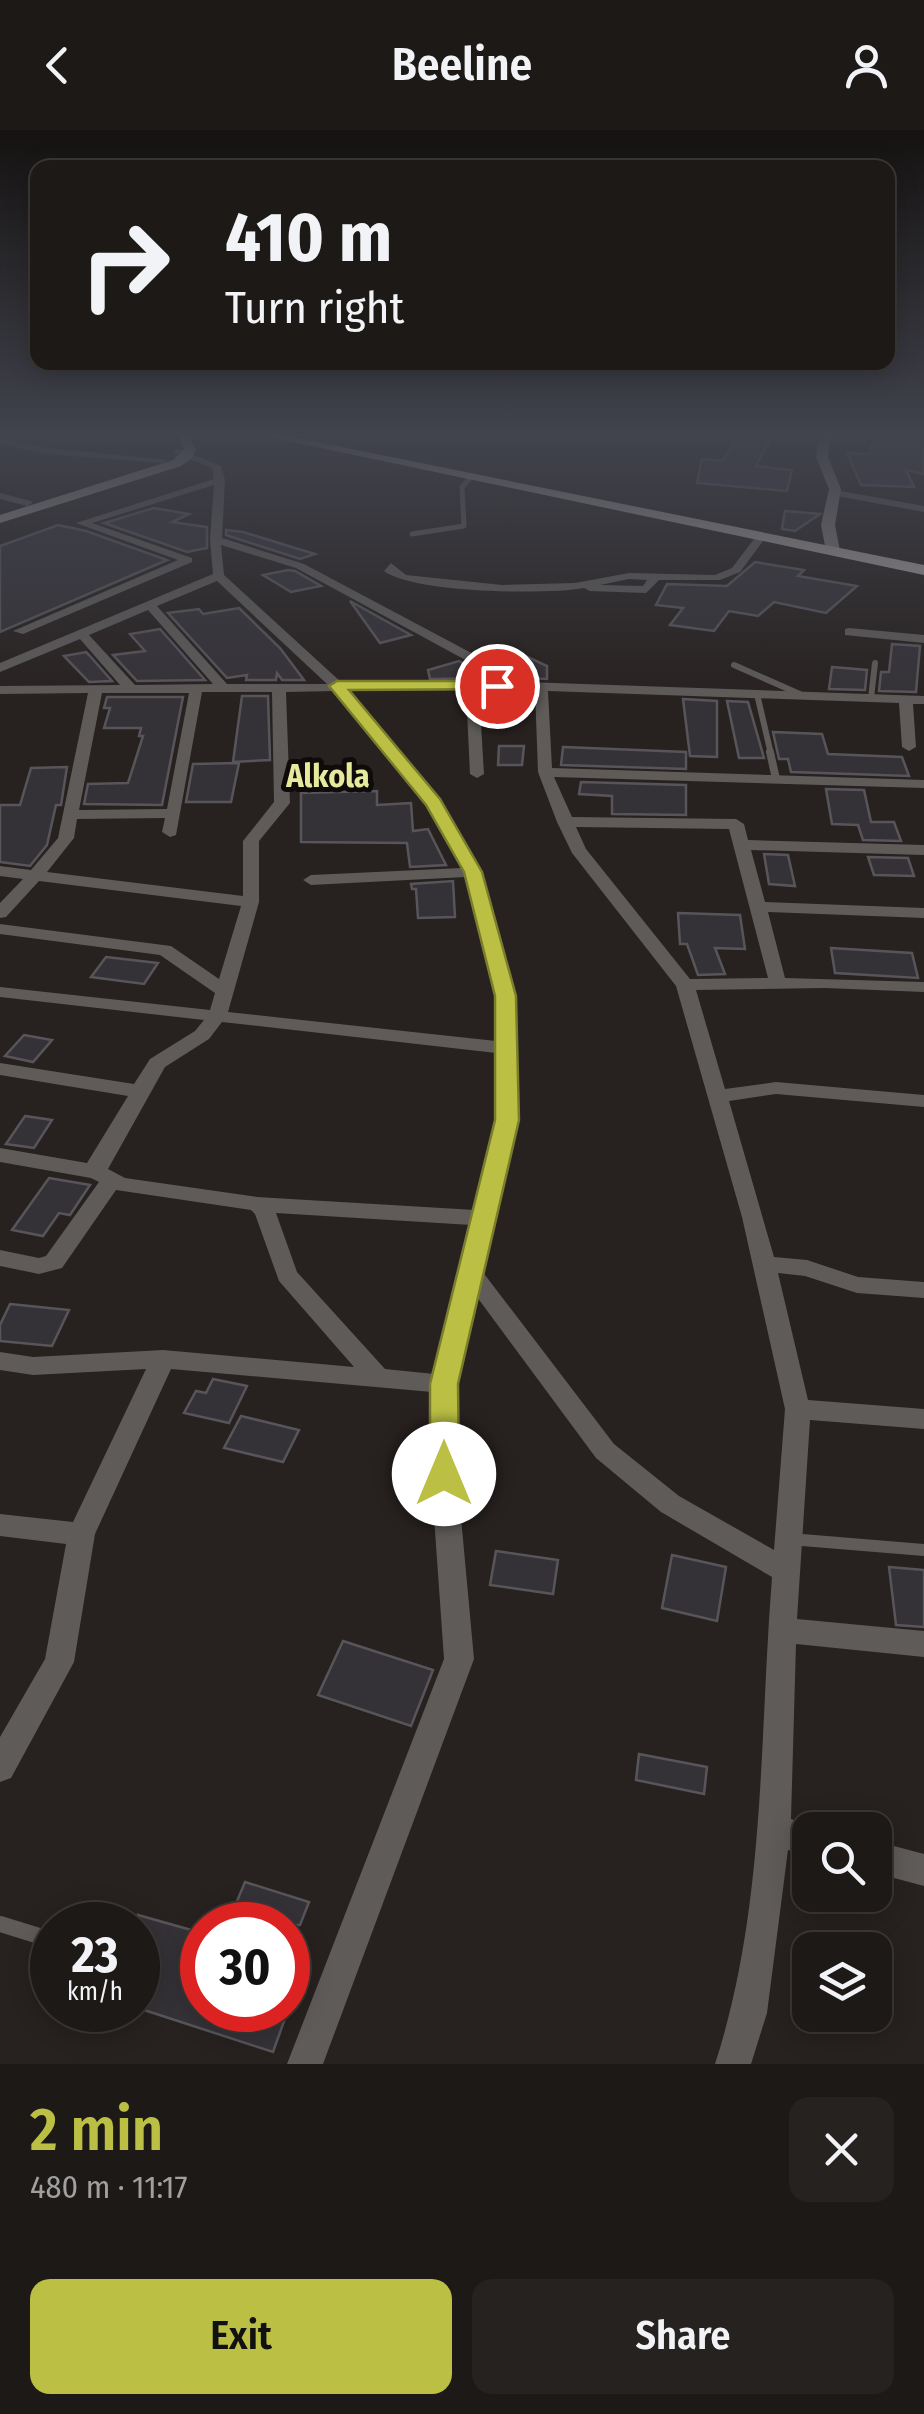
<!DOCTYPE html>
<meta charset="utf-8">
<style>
:root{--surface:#1d1917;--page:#252220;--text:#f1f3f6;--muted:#a0a0a1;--line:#3b3836;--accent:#bbc044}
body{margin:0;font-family:"Fira Sans Condensed",sans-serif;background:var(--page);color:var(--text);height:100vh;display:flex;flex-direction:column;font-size:38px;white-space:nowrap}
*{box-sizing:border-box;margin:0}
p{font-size:32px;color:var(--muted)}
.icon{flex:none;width:55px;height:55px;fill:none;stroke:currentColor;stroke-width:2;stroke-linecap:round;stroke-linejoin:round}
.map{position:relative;height:1934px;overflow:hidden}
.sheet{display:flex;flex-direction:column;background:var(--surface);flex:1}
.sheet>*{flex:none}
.guide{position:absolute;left:30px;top:30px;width:865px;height:210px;border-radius:20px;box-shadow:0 5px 25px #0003,0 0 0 2px var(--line);background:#1d1917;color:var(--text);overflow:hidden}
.tools{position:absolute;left:792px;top:1682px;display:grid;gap:20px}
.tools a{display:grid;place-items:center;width:100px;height:100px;border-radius:20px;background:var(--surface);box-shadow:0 5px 25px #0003,0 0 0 2px var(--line);font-size:50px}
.speed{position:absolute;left:30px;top:1772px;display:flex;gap:20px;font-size:50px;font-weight:700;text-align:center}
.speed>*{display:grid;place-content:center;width:130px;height:130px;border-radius:50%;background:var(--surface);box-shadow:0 5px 25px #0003,0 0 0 2px var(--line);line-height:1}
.speed small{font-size:25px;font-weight:400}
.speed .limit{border:15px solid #d22;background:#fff;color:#111}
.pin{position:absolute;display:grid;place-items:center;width:85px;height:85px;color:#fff;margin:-42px;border:5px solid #fff;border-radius:50%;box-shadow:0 2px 10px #0007}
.me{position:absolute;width:110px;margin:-55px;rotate:0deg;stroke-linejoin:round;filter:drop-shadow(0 0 8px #0008)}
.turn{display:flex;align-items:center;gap:35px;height:210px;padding:0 30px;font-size:45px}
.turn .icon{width:130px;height:130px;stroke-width:2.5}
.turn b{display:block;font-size:70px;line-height:85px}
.round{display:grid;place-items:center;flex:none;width:105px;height:105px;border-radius:20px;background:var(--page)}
.headline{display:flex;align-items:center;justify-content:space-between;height:170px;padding:0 30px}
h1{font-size:60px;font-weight:600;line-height:75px;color:var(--accent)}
.action{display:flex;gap:20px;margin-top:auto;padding:20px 30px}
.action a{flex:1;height:115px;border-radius:20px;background:var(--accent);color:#111;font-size:40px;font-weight:600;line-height:115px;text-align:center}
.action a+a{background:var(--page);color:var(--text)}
header{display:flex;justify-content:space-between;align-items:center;height:130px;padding:0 30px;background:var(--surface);font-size:45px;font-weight:600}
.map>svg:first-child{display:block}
.building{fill:#353237;stroke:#58555a;stroke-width:2.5}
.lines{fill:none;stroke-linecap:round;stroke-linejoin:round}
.service-far4{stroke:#5e5b59;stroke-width:5}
.service-far3{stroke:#5e5b59;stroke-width:6}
.service-far2{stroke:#5e5b59;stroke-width:8}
.service-far1{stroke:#5e5b59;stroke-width:12}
.service{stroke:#5e5b59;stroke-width:16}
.minor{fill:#5e5b59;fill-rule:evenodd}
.secondary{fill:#7f7b78;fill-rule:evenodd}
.primary{fill:#999390;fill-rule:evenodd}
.trunk{fill:#a59e9b;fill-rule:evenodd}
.route{fill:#bbc044;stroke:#7a7d2c;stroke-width:2.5}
.labels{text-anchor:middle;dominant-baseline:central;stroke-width:10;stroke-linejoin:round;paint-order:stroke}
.far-district-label{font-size:32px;font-weight:bold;fill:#e6ea9c;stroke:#0e0b0a}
</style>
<header><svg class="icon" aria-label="back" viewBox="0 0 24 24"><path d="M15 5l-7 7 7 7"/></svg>Beeline<svg class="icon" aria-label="person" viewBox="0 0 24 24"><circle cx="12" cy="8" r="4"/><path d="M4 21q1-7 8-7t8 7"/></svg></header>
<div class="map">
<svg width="924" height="1934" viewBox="0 0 924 1934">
<rect width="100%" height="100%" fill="#27211f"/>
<g class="building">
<polygon points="739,304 773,304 756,336 792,340 787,361 697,353 702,329 722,331"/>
<polygon points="878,304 924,304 924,344 906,340 914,357 861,355 847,323 868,324"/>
<polygon points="154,378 189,384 172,392 207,397 207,418 187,422 104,393"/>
<polygon points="785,381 820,384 795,401 782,399"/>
<polygon points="58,395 86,401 167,430 0,502 0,416"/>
<polygon points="226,400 243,402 315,424 300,429 226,405"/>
<polygon points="755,432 804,440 798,446 857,456 826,483 774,472 758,486 729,481 714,501 670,495 683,478 656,475 667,454 727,456"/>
<polygon points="288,440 295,441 321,456 291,462 263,445"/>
<polygon points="350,471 411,505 380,513"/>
<polygon points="239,478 280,518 304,550 282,550 277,543 276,550 246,550 247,545 227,548 168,483 199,479 203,484"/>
<polygon points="160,499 205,550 137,551 113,525 145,521 130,504"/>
<polygon points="892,514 920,516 916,562 879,561 881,542 889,542"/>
<polygon points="515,521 547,536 547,549 527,548 490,529"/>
<polygon points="86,522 90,526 112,551 89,552 64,526"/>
<polygon points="459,531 491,548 430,549 428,540"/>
<polygon points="832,537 867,540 865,560 829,559"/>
<polygon points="242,566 268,566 270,630 233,632"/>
<polygon points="107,567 183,567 162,675 84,674 88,654 128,653 143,606 139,606 141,598 104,598 110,578 104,578"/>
<polygon points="683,569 717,571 717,627 690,626"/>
<polygon points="727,571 748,572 764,628 739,628"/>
<polygon points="773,602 822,604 828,624 902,627 909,646 791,642 788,629 779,629"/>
<polygon points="499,616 524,616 522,635 498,635"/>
<polygon points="563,617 686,622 686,639 561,635"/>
<polygon points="239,633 231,672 186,672 193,634"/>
<polygon points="67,637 61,675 56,675 47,715 30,736 0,732 0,675 20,675 31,638"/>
<polygon points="581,652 686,655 686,685 612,684 612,666 579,664"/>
<polygon points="826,659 864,660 871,692 894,692 901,711 863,710 858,695 832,694"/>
<polygon points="377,661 377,675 411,673 413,701 428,699 446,735 410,737 407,713 301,712 301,663"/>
<polygon points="764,724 788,725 795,756 769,754"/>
<polygon points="868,727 908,728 914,746 874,745"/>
<polygon points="453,751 455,787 418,788 416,759 412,759 411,754"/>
<polygon points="678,783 740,785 745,819 715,818 725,844 698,845 687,814 680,814"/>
<polygon points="831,818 912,823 918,848 835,843"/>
<polygon points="106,827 158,833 144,854 91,847"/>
<polygon points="24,905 52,910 33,932 5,926"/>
<polygon points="25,986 52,990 34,1018 6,1014"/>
<polygon points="49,1048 90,1055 70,1085 59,1083 43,1106 12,1100"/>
<polygon points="10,1174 69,1180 52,1216 0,1211 0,1195"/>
<polygon points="213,1249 247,1256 229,1293 184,1283 196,1261 206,1263"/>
<polygon points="241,1286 299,1300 283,1332 224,1318"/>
<polygon points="496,1421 558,1430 553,1464 490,1455"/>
<polygon points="672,1425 726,1437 717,1491 662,1478"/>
<polygon points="889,1437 924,1440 924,1497 896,1495"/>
<polygon points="343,1511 433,1540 411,1596 318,1565"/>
<polygon points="639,1624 707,1637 704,1664 636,1650"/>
<polygon points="245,1752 309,1772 300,1795 227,1795"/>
<polygon points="138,1785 202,1803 202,1880 288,1880 273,1922 138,1878"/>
</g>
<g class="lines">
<polyline class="service-far4" points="412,404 464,396 462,357 471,347"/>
<g class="service-far3">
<polyline points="734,535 802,565"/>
<polyline points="757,564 771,624"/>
<polyline points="871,568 875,533"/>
</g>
<polyline class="service-far2" points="770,622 776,649"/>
<polyline class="service-far1" points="790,1409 924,1420"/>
<polyline class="service" points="0,1794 52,1810"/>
<g class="minor">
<polygon points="313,304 327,304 308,311 303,308"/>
<polygon points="0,308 48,318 167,330 162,333 48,324 0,314"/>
<path d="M 177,318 L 221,336 L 225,350 L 222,408 L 304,434 L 526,552 L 924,566 L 924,574 L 913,574 L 916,617 L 909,621 L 902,617 L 899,573 L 548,561 L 552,638 L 924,650 L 924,658 L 554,647 L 572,687 L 736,689 L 744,694 L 748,710 L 924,715 L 924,725 L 751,720 L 765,772 L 924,778 L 924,788 L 768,782 L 785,848 L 924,852 L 924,862 L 825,858 L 696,860 L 725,959 L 776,952 L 924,965 L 924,977 L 776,964 L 729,971 L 774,1127 L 807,1130 L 858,1147 L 924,1152 L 924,1168 L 857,1163 L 805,1146 L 778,1143 L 808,1270 L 924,1279 L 924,1299 L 810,1290 L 797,1489 L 924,1501 L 924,1527 L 796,1514 L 791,1689 L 822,1700 L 810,1700 L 810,1726 L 788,1720 L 767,1883 L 751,1934 L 715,1934 C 766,1777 759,1610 772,1447 L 661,1382 L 596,1328 L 477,1167 L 456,1254 L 457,1344 L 474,1529 L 323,1934 L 287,1934 L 444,1529 L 431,1344 L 432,1262 L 171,1239 L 95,1404 L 74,1532 L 11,1648 L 0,1652 L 0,1607 L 45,1529 L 66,1414 L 0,1406 L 0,1384 L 73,1392 L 146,1239 L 33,1245 L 0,1240 L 0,1222 L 33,1227 L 163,1220 L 354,1237 L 279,1151 L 255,1084 L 251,1080 L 116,1060 L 62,1138 L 39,1144 L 0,1136 L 0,1120 L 39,1128 L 46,1126 L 99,1052 L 91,1048 L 0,1032 L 0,1018 L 87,1033 L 128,966 L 0,945 L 0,933 L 134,954 L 150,929 L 195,901 L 204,890 L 0,867 L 0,857 L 210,880 L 215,863 L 160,825 L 0,804 L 0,794 L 171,816 L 219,849 L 241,776 L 39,751 L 6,787 L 0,788 L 0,773 L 23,749 L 0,746 L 0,736 L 31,740 L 58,708 L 88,563 L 0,564 L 0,556 L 120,555 L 80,509 L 0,542 L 0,533 L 213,444 L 210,409 L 214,355 L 92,393 L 192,428 L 192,432 L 23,504 L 13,501 L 178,430 L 76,393 L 214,349 L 212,338 L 174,323 ZM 221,415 L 296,438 L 506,552 L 342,553 L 224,445 ZM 217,451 L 327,554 L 227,554 L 157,476 ZM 148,480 L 213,554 L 135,555 L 89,505 ZM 466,560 L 470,644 L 477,648 L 484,644 L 479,560 L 535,560 L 538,642 L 557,692 L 572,723 L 676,856 L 742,1087 L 785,1279 L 774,1420 L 679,1366 L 614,1314 L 482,1141 L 517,990 L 514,866 L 481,742 L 439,670 L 348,561 ZM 334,561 L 427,675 L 462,738 L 311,745 L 303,750 L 311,755 L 466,747 L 496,866 L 496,911 L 228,882 L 259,772 L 259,711 L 290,673 L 286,562 ZM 202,562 L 272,562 L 274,672 L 243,711 L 243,766 L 47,742 L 74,708 L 77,689 L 165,688 L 162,702 L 170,707 L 176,705 ZM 102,563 L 189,563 L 167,679 L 79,680 ZM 576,697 L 729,699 L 768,848 L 690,849 L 586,719 ZM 222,892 L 496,923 L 497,990 L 475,1080 L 257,1067 L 125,1048 L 108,1039 L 165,937 L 209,909 ZM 276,1083 L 471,1095 L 434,1244 L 385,1239 L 297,1142 Z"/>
<polygon points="835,360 924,376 924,382 831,365"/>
<polygon points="0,363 31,371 32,373 27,376 0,369"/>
<path d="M 757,405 L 766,407 L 740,442 L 720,450 L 659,450 L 646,463 L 590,461 L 584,458 C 547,465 413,463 384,441 L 391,433 L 406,445 L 502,455 L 575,453 L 629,443 L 715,445 L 732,438 ZM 629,449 L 647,450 L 643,456 L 600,455 Z"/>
<polygon points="849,498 924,505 924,513 845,505 845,499"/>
<polygon points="875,1711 924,1724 924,1756 875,1743"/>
</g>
<polygon class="secondary" points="819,304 831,304 828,327 841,359 835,395 840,421 833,425 826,421 821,395 829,359 816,327"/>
<polygon class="primary" points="177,304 187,304 196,319 192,328 181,336 0,393 0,385 173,330 184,319"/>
<polygon class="trunk" points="255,304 278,304 924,435 924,445"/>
</g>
<linearGradient id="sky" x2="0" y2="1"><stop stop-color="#151211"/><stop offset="0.53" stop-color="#41434d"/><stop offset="1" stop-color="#41434d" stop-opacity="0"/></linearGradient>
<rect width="924" height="574" fill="url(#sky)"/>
<polygon class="route" points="497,551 503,552 503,559 349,560 440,669 482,742 516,866 519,990 458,1254 459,1344 455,1353 444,1356 434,1353 430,1344 430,1254 495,990 495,866 464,742 426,675 329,556 337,551"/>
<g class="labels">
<g class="far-district-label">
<text x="328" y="646">Alkola</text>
</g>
</g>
</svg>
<div class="tools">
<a><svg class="icon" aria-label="search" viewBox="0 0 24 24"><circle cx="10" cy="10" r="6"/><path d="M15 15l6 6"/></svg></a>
<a><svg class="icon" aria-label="layers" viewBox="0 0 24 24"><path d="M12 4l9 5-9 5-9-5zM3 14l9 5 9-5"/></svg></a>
</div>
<div class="speed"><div>23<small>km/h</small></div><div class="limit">30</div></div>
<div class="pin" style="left:497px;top:556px;background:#d93025"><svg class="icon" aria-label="arrive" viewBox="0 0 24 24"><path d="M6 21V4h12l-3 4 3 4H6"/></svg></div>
<svg class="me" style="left:444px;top:1344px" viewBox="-20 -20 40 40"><circle r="19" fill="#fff"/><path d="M0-13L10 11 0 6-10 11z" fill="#bbc044"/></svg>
<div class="guide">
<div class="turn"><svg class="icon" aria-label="right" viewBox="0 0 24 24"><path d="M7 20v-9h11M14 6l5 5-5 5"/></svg><div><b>410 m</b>Turn right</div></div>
</div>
</div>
<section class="sheet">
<div class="headline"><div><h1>2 min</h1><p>480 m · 11:17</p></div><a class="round"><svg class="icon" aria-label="close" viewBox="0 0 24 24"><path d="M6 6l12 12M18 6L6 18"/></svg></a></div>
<div class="action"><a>Exit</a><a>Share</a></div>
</section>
